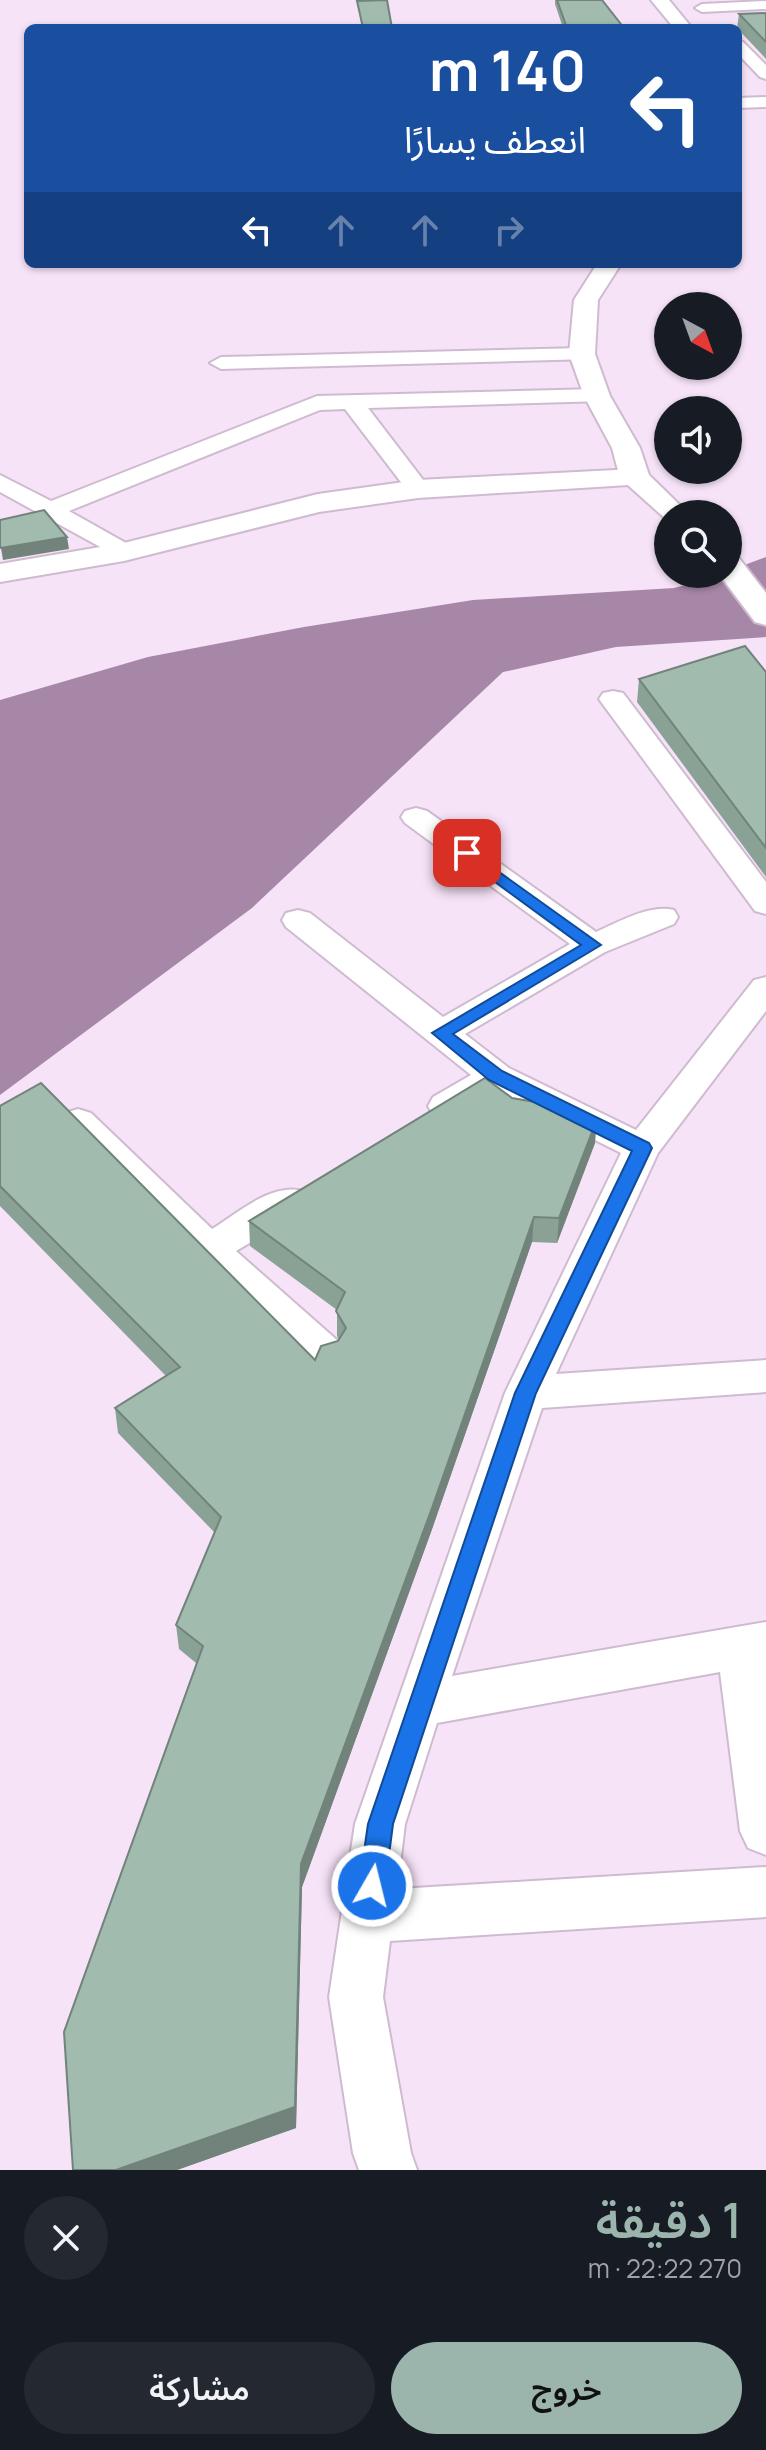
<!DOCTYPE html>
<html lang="ar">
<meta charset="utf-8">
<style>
:root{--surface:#171b24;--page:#242831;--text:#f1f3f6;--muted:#9ea1a6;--accent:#9bb5ac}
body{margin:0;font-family:Manrope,"Noto Sans Arabic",sans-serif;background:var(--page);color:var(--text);direction:rtl;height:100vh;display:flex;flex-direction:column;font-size:30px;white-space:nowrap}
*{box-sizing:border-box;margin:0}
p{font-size:26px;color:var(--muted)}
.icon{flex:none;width:44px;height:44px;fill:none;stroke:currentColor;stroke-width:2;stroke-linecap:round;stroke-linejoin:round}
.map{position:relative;height:2170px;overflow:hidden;direction:ltr}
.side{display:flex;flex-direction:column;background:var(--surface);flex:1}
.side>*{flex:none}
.top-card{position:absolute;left:24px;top:24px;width:718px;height:244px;border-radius:12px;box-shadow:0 2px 6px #0004;direction:rtl;background:#1a4fa0;color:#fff;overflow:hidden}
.needle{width:52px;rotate:139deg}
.controls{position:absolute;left:654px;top:292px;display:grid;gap:16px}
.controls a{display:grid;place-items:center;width:88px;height:88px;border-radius:50%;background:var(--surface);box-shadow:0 2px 6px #0004;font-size:40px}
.pin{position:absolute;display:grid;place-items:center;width:68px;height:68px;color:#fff;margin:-34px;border-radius:16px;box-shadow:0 4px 12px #0006}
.me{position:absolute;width:88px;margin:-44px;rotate:8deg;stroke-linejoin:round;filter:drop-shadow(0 0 6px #0008)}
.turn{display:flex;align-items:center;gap:28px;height:168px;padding:0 24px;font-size:36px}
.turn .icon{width:104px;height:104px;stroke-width:2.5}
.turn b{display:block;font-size:56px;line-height:68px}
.lanes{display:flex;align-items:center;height:76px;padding:0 24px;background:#0003;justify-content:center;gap:40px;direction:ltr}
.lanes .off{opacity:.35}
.round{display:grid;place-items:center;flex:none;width:84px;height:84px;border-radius:42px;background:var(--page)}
.head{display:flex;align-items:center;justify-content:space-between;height:136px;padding:0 24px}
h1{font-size:48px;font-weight:600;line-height:60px;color:var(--accent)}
.primary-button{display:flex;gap:16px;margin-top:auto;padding:16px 24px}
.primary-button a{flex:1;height:92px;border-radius:48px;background:var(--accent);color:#111;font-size:32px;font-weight:600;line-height:92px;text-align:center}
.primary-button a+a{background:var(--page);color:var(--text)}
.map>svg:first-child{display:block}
.water{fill:#a787a8}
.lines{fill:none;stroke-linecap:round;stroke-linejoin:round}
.street-casing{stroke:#cfbbcf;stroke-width:4}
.secondary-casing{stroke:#cfbbcf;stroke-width:4}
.primary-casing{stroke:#cfbbcf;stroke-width:4}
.street{fill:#fff;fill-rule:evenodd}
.secondary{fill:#fff;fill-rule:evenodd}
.primary{fill:#fff;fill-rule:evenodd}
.wall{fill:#8aa196}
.shaded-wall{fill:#71837a}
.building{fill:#a1bbae;stroke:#71837a;stroke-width:2}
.route{fill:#1a73e8;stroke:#114b97;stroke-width:2}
</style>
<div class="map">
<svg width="766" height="2170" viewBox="0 0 766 2170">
<rect width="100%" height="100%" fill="#f7e3f8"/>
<polygon class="water" points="766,557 766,637 616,647 503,672 252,908 0,1095 0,700 148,657 304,627 473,600 674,588 728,574 728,571"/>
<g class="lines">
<defs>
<g id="street">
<polygon points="766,1 766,9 702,12 695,8 702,4"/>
<polygon points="738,41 743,42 766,65 766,79 760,77 738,54"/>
<polygon points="766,97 766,107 738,108 738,98"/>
<polygon points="582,348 590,349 593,354 590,359 221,369 210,363 221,357"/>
<polygon points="597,389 608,396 605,401 368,408 430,489 426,494 410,494 345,409 320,410 69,511 133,547 137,552 133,557 124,560 0,492 0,475 51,501 317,396"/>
<polygon points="613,691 623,693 766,882 766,914 755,911 599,699 603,693"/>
<path d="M 416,808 L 427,811 L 596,932 C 619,922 649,904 674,910 L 678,917 L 674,924 L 605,952 L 465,1034 L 509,1068 L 636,1130 L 754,980 L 766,977 L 766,1011 L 658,1153 L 556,1374 L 766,1360 L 766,1392 L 542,1408 L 452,1676 L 766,1622 L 766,1855 L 748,1848 L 740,1831 L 720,1672 L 437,1723 L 405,1824 L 397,1889 L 766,1867 L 766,1917 L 390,1941 L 383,1997 L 411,2153 L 417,2170 L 359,2170 L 353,2153 L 329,1997 L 355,1824 L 505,1393 L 621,1153 L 497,1091 C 477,1104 458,1122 433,1115 L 428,1106 L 433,1097 L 471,1075 L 286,927 L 282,920 L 286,913 L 298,910 L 310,913 L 443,1017 L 570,944 L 405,823 L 401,817 L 405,811 Z"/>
<path d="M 78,1109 L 91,1113 L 212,1229 C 238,1213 272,1182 303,1191 L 308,1201 L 303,1211 L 236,1251 L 338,1341 L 344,1352 L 338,1363 L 323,1368 L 308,1363 L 195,1259 L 65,1131 L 60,1122 L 65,1113 Z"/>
</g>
<polygon id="secondary" points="635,469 645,472 650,478 645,484 418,498 319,512 124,561 0,582 0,564 124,543 318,494 418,480"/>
<g id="primary">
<polygon points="651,0 669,0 692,28 674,28"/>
<polygon points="597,264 621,264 598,300 595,354 610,396 640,448 649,475 689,514 668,514 668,521 620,478 612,448 584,396 569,354 574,300"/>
<polygon points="728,556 739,558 766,593 766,625 755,622 719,574 728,574"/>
</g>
</defs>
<use href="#street" class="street-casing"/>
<use href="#secondary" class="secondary-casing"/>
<use href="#primary" class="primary-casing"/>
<use href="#street" class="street"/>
<use href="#secondary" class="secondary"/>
<use href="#primary" class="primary"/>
</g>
<g class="wall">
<polygon points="555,0 602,0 624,28 563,28 555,4"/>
<polygon points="766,13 766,59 737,28 739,14"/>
<polygon points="766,672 766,877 637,702 639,679"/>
<polygon points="512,1098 595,1143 557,1243 532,1242 431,1532 302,1887 296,2128 177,2170 73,2170 196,1663 179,1649 176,1625 215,1533 118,1433 115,1408 166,1376 0,1206 0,1106 315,1360 339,1340 337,1336 337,1310 250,1246 249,1221"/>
</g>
<g class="shaded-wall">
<polygon points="67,537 69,549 3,560 1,548"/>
<polygon points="597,1119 595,1143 557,1243 559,1218"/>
<polygon points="534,1217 532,1242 431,1532 302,1887 296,2128 177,2170 116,2170 301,1864"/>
</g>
<g class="building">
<polygon points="387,0 392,28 363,28 357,1"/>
<polygon points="557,0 602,0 624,28 567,28"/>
<polygon points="766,13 766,42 739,14"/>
<polygon points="44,510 67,537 1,548 0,546 0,520"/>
<polygon points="745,646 766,672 766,848 639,679"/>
<polygon points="485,1078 512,1098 581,1110 597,1119 559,1218 534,1217 432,1508 301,1864 295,2107 116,2170 73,2170 64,2032 203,1646 176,1625 221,1517 115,1408 180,1367 0,1186 0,1106 41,1083 315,1360 321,1346 338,1341 346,1328 336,1311 345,1292 249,1221"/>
</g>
<polygon class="route" points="467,849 601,945 453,1034 502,1071 649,1143 652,1148 536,1393 393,1824 385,1886 381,1895 372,1899 362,1895 359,1886 368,1824 515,1393 632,1151 489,1080 432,1033 581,945 461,857 459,853"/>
</svg>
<div class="controls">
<a><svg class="needle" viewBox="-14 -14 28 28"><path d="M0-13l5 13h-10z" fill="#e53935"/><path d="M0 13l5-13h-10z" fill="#9ea1a6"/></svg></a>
<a><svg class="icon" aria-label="sound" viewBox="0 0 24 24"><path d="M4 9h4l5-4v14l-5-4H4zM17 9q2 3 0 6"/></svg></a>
<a><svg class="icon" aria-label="search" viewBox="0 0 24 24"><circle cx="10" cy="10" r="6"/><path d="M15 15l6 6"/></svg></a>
</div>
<div class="pin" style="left:467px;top:853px;background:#d93025"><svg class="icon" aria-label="arrive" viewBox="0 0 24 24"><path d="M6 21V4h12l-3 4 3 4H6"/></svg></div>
<svg class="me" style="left:372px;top:1886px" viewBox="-20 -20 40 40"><circle r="17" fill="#1a73e8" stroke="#fff" stroke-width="3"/><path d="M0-11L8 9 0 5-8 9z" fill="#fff"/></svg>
<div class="top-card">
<div class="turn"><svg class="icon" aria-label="left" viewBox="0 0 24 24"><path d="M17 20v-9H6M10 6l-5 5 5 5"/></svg><div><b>140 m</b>انعطف يسارًا</div></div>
<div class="lanes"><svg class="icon" aria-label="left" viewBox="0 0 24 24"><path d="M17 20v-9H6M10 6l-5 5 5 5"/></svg><svg class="icon off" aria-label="ahead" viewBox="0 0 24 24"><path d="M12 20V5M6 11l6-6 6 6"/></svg><svg class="icon off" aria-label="ahead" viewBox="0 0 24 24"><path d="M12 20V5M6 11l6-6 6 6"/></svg><svg class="icon off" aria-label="right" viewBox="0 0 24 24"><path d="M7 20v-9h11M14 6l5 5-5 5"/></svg></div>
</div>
</div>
<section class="side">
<div class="head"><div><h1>1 دقيقة</h1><p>270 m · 22:22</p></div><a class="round"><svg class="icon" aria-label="close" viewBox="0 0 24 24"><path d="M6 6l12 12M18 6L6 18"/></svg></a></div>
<div class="primary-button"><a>خروج</a><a>مشاركة</a></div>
</section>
